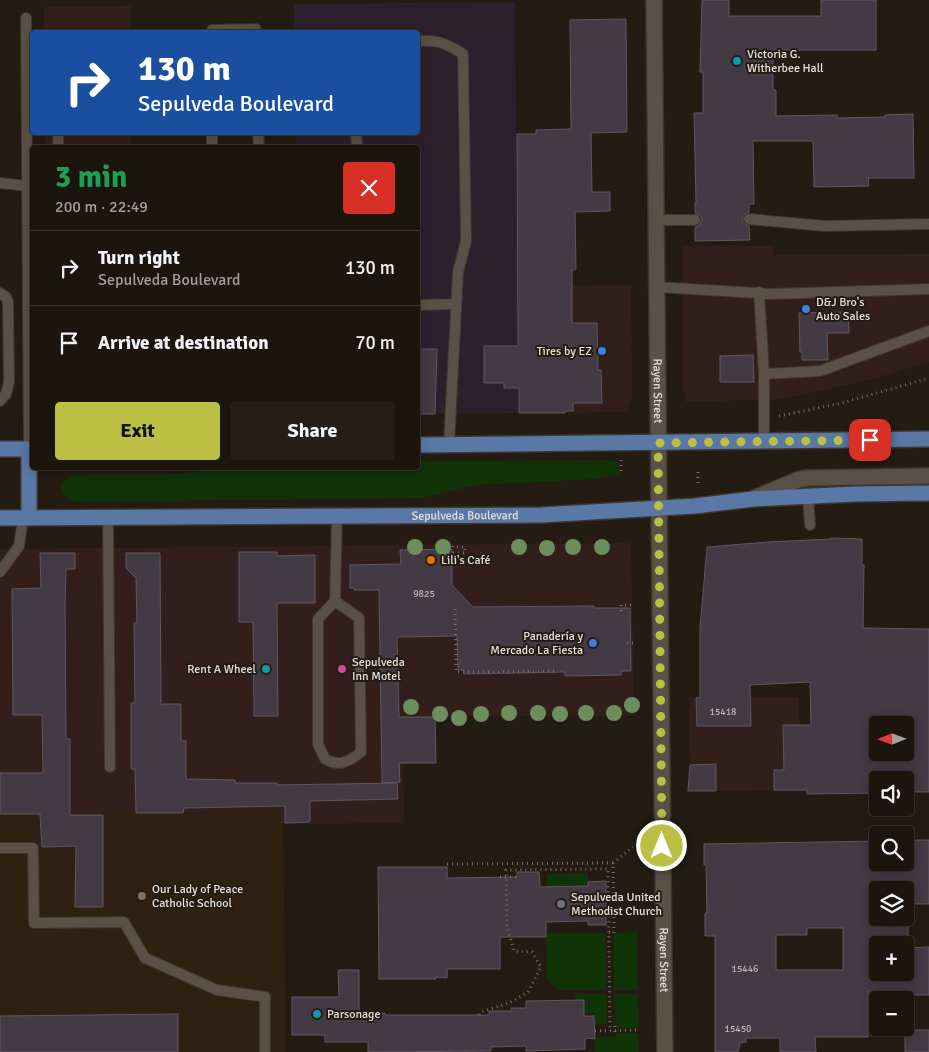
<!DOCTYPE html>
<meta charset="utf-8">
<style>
:root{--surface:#1b150e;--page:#241e17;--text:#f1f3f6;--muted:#a09f9e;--line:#39342e;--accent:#bbc044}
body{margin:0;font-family:Signika,sans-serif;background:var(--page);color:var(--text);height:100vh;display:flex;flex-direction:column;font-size:19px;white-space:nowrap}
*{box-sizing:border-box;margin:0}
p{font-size:16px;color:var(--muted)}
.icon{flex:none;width:28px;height:28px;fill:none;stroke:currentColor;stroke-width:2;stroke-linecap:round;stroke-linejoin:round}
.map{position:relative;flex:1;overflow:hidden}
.details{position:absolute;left:30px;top:145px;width:390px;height:325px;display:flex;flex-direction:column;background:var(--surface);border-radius:5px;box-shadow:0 2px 12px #0003,0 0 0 1px var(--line)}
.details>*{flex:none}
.hud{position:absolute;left:30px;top:30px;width:390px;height:105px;border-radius:5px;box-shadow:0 2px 12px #0003,0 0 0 1px var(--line);background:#1a4fa0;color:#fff;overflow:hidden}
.needle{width:32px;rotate:269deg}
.fabs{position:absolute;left:869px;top:716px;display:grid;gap:10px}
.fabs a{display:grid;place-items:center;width:45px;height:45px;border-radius:5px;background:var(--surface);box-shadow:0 2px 12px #0003,0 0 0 1px var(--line);font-size:25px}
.pin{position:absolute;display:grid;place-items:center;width:42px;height:42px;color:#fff;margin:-21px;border-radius:10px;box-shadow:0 2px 8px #0006}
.me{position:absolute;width:55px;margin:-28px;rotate:0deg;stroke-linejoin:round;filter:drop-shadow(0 0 4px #0008)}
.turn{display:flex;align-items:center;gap:18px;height:105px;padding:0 25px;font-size:22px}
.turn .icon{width:65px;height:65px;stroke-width:2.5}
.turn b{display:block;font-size:35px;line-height:42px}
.round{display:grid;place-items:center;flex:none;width:52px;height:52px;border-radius:5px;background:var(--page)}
.overview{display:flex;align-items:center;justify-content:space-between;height:85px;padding:0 25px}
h1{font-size:30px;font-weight:700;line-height:38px;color:#1e9e55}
.action{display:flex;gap:10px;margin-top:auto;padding:10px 25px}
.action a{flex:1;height:58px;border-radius:5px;background:var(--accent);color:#111;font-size:20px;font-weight:700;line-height:58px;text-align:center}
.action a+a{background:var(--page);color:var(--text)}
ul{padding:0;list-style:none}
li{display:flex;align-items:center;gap:15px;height:75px;padding:0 25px;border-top:1px solid var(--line)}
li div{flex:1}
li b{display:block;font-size:19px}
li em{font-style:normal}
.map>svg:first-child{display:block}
.commercial{fill:#321f1c}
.industrial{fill:#2d1f2b}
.built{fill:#2e2112}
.green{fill:#103308}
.building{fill:#433a44;stroke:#615662;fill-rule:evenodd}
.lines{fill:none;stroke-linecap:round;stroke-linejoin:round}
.service-casing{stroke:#3d3631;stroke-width:12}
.minor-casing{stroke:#3d3631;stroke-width:18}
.tertiary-casing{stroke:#3d3631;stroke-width:18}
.primary-casing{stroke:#3d3631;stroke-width:18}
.path{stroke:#756e65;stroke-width:3;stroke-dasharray:1 4;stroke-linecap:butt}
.service{stroke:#5a5045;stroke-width:10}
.minor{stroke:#5a5045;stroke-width:15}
.tertiary{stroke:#5a5045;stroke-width:15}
.primary{stroke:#5978a6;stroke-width:15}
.tree{fill:#6d8d5d}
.route{stroke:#bbc044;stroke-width:9;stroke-dasharray:0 16.2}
.culture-dot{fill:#0f9aa8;stroke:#241c12;stroke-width:2}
.shop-dot{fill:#3f7fe0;stroke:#241c12;stroke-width:2}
.food-dot{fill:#e8710a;stroke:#241c12;stroke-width:2}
.hotel-dot{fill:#d1479c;stroke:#241c12;stroke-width:2}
.education-dot{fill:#8d6e63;stroke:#241c12;stroke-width:2}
.worship-dot{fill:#6b7280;stroke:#241c12;stroke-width:2}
.labels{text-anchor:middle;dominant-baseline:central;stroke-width:4;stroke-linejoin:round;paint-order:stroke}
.number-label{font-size:10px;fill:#bdb6b4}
.poi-label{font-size:12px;fill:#e6e0da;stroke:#241c12;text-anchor:start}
.street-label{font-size:12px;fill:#e6e0da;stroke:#241c12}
</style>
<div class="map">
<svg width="929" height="1052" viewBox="0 0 929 1052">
<rect width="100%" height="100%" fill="#241c12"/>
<g class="commercial">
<polygon points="131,6 131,32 44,32 44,7"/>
<rect x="45" y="133" width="86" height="14"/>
<polygon points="682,246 774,246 774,255 929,254 929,362 869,380 783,399 686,402 683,390"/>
<polygon points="631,285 632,397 630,405 626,410 620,412 573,413 572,286"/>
<polygon points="629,543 631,546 634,715 403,717 404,823 283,824 283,812 0,814 0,549"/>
<polygon points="689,697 799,697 800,790 690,791"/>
</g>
<polygon class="industrial" points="515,2 519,411 518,413 418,414 418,148 296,147 296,133 418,132 418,32 294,32 294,4"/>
<polygon class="built" points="283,812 286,1052 0,1052 0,814"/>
<g class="green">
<path d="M 603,460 L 618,461 L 619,474 L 597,479 L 475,485 L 422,498 L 73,502 L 65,497 C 59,489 62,480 71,476 C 120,472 168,479 216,468 L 418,468 L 418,461 Z"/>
<polygon points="588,873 588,886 547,887 547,874"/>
<polygon points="638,932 638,990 614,990 614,933"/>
<polygon points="546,933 606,933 606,990 557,990 546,978"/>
<polygon points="575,994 607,994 607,1024 594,1024 594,1013 576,1013"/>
<polygon points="614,994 638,994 639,1028 618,1028 615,1026"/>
<polygon points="618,1033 638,1033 639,1052 595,1052 595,1037 614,1037"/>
</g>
<g class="building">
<polygon points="702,0 729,0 729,16 821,16 821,0 876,0 876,50 773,50 773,90 776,90 776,116 837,115 837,118 885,117 885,115 913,114 914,178 868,178 869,186 814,187 813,141 753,141 754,204 749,204 749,212 744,215 742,219 745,224 749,226 750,240 695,241 695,227 699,226 702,220 701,216 695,213 695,203 696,203 694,113 703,113 703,72 700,72"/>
<polygon points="626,19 627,132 591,133 592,192 610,192 610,211 575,212 576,269 572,270 572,323 597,323 598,370 601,370 602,403 573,403 573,411 565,411 565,413 519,413 519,388 504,388 504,383 484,383 484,346 518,346 517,134 536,134 536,130 571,129 570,20"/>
<polygon points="848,312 849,333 827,333 828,360 802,360 802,352 800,352 799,313"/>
<polygon points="418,349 437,349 435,414 418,414"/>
<polygon points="753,355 754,382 720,382 720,356"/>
<path d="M 831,538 L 862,539 L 862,565 L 864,565 L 863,628 L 929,629 L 929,792 L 905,792 L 905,780 L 878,780 L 878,793 L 807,794 L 807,790 L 774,790 L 774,770 L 784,770 L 783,725 L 811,725 L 810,682 L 750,685 L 751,726 L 697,726 L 696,698 L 700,698 L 700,628 L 707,547 L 768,542 L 831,539 ZM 878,725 L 905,725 L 905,752 L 878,752 Z"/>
<polygon points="452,549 452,585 473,607 594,606 594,608 630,608 631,671 621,671 621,675 565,676 565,672 464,674 464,670 458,670 457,636 397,637 399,717 435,717 436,763 399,763 400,782 382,783 379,590 354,590 354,588 350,588 350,565 401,564 400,550"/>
<polygon points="239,552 277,552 277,556 315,555 315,603 277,603 278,716 254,716 253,622 239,622"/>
<polygon points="40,553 75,553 75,569 66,569 65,605 66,739 70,739 70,815 103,815 103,907 75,907 76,846 42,847 40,814 0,814 0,773 43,773 42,715 13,715 12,589 41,588"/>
<polygon points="126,553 160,553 161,704 181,704 181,741 186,741 186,779 235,780 235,783 277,783 277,785 397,783 398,799 310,801 310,822 285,823 285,806 184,808 183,813 136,813 135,769 131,769 131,703 135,703 134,623 137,623 136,578 126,568"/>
<polygon points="716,764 716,791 688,791 690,765"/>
<path d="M 905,840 L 929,840 L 929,904 L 908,904 L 908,948 L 929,947 L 929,995 L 904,995 L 903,991 L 868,991 L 868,1037 L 815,1037 L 816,1052 L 780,1052 L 780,1038 L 746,1038 L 746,1042 L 740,1043 L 738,1052 L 715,1052 L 715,936 L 705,936 L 705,913 L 707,913 L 706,865 L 704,865 L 704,844 L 878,841 L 878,862 L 905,862 ZM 878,890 L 905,890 L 905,918 L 878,918 ZM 807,928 L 843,928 L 843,970 L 776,970 L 776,935 L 807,935 ZM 878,945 L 905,945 L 905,972 L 878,972 Z"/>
<polygon points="378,867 447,867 447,878 517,877 517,872 539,872 540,887 588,886 588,882 606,881 606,925 588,925 588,921 546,922 546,937 500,937 500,969 447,969 447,978 436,977 436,979 379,979"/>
<polygon points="338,970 359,970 359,1013 385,1013 385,1015 489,1015 489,1011 511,1011 511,1008 526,1008 526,1001 584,1000 584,1016 594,1016 595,1039 585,1038 585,1049 526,1051 526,1046 491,1047 491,1051 368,1052 368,1042 325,1042 325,1035 292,1035 292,997 339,997"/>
<polygon points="178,1014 178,1052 0,1052 0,1016"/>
<rect x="905" y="1030" width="24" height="22"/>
</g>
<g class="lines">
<defs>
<g id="service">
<polyline points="26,18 29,449"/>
<polyline points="212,32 212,30 256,29 256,32"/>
<path d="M 418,41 C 437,40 446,43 463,54 L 466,241 L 458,272 L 449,444"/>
<polyline points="58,132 58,148"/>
<polyline points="212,132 212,148"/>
<polyline points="258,132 259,148"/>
<polyline points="356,132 357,148"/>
<polyline points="0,183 27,186"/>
<polyline points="749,219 825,226 929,224"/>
<polyline points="657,220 695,220"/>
<polyline points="657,287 772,294 929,289"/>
<polyline points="759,292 764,374"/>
<polyline points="0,293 6,297 8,302 9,382 6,394 0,401"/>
<polyline points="418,305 456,304"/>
<polyline points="764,441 764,374 820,371 929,331"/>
<polyline points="808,496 810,525"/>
<polyline points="108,518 110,767"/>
<polyline points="0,572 19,546 23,518"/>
<path d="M 335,601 L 359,618 L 361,752 C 349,762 339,767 325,759 L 318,744 L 318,619 L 335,601 L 337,516"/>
<polyline points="0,848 33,848 34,923 124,922 145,958 217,990 265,997 265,1052"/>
</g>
<g id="minor">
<path id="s1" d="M 659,508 L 665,1052"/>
</g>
<g id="tertiary">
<path id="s2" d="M 654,0 L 659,508"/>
<polyline points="754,498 800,479 808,478 929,476"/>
</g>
<g id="primary">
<polyline points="418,445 929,439"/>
<polyline points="0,449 32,449"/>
<path id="s3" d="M 0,518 L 541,515 L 695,506 L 753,499 L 855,494 L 929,493"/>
<polyline points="29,518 29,449"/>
</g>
</defs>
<use href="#service" class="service-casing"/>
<use href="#minor" class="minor-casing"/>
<use href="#tertiary" class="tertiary-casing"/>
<use href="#primary" class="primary-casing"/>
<g class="path">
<polyline points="779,416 842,403 929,378"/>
<polyline points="621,460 621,473"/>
<polyline points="698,472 698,484"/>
<polyline points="448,542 448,549"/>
<polyline points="448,553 465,553 465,547 453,547 453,542"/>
<polyline points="455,609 456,672 557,671"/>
<polyline points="621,611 621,605 635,605"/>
<polyline points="627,643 636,643"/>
<polyline points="613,863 633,847"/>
<polyline points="447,864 613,863 614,933 609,932"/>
<polyline points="500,877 517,877"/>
<polyline points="479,1015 481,1012 509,1003 528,992 541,967 532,952 514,951 507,926 506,870 608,869 610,1031"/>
<polyline points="615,1026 615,1035"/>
<polyline points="595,1031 638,1030"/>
</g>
<use href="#service" class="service"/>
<use href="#minor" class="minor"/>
<use href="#tertiary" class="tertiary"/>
<use href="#primary" class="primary"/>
</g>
<g class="tree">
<circle cx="415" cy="547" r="8"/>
<circle cx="443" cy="547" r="8"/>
<circle cx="519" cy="547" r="8"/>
<circle cx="573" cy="547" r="8"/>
<circle cx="602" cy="547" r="8"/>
<circle cx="547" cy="548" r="8"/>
<circle cx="632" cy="705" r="8"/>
<circle cx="411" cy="707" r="8"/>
<circle cx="509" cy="713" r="8"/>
<circle cx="538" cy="713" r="8"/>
<circle cx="586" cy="713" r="8"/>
<circle cx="614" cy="713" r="8"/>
<circle cx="440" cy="714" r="8"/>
<circle cx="481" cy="714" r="8"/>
<circle cx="560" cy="714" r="8"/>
<circle cx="459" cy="718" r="8"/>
</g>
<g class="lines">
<polyline class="route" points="662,846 658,443 870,440"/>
</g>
<g class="culture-dot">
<circle cx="737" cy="61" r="5"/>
<circle cx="266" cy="669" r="5"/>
<circle cx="317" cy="1014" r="5"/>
</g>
<g class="shop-dot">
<circle cx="806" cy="309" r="5"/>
<circle cx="602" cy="351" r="5"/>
<circle cx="593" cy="643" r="5"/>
</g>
<circle class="food-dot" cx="431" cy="560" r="5"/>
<circle class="hotel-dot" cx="342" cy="669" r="5"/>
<circle class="education-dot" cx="142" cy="896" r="5"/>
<circle class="worship-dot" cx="561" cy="904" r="5"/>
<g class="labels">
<g class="number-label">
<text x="424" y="594">9825</text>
<text x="723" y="712">15418</text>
<text x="745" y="969">15446</text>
<text x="738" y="1029">15450</text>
</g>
<g class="poi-label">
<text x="747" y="54">Victoria G.<tspan x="747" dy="14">Witherbee Hall</tspan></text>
<text x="816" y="302">D&amp;J Bro's<tspan x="816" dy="14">Auto Sales</tspan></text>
<text x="592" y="351" text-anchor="end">Tires by EZ</text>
<text x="441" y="560">Lili's Café</text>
<text x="583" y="636" text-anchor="end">Panadería y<tspan x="583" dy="14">Mercado La Fiesta</tspan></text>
<text x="352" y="662">Sepulveda<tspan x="352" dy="14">Inn Motel</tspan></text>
<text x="256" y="669" text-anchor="end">Rent A Wheel</text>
<text x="152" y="889">Our Lady of Peace<tspan x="152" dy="14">Catholic School</tspan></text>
<text x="571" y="897">Sepulveda United<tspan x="571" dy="14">Methodist Church</tspan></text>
<text x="327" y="1014">Parsonage</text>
</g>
<g class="street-label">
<text stroke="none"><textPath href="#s2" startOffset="391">Rayen Street</textPath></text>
<text stroke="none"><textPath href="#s3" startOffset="465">Sepulveda Boulevard</textPath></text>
<text stroke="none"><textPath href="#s1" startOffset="452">Rayen Street</textPath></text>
</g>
</g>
</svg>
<div class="fabs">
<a><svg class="needle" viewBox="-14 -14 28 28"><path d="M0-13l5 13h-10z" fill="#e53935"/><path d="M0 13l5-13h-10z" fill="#a09f9e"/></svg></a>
<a><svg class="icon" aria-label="sound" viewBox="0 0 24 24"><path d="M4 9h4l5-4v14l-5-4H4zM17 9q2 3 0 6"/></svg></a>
<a><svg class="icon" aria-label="search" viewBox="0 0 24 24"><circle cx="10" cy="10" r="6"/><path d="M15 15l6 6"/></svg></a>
<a><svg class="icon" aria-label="layers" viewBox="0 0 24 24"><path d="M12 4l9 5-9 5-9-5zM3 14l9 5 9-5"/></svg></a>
<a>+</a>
<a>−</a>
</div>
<div class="pin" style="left:870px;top:440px;background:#d93025"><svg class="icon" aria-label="arrive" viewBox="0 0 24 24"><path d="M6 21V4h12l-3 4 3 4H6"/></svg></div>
<svg class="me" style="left:662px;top:846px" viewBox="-20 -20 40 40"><circle r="17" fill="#bbc044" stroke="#fff" stroke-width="3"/><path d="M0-11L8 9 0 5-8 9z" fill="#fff"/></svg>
<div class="hud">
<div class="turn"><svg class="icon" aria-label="right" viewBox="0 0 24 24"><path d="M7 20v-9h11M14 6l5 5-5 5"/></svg><div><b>130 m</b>Sepulveda Boulevard</div></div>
</div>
<section class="details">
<div class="overview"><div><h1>3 min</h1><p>200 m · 22:49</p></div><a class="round" style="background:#d93025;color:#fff"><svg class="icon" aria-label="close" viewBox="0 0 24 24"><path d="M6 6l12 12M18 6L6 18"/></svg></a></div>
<ul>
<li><svg class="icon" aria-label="right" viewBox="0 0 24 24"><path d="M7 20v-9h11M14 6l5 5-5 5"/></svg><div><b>Turn right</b><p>Sepulveda Boulevard</p></div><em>130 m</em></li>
<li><svg class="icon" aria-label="arrive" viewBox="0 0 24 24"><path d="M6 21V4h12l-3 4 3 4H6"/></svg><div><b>Arrive at destination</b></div><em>70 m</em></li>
</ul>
<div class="action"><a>Exit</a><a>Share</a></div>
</section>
</div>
